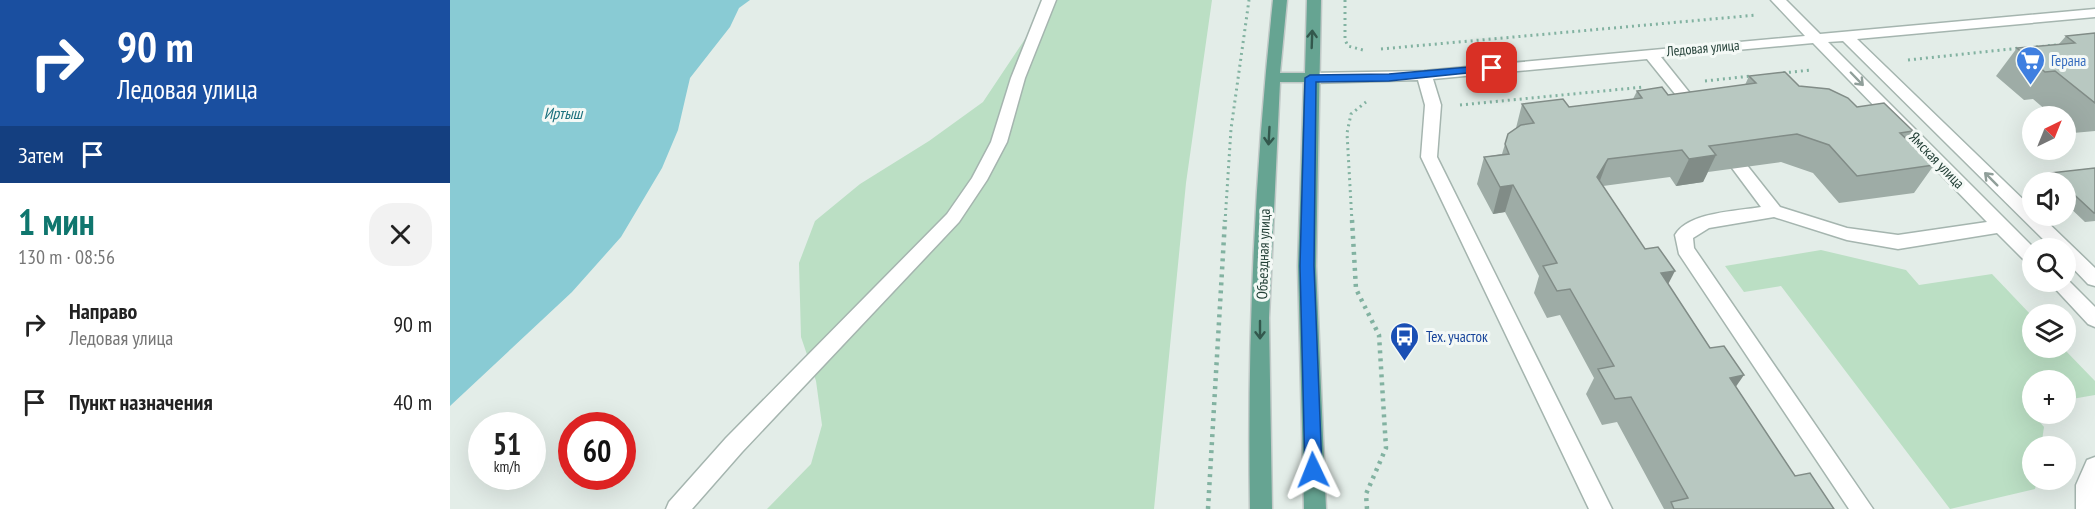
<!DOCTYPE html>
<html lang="ru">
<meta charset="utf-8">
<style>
:root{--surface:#fff;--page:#f2f2f2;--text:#222;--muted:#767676;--accent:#0f766e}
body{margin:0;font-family:"PT Sans Narrow",sans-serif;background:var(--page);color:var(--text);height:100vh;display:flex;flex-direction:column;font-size:22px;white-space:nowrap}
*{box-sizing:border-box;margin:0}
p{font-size:20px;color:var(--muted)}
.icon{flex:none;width:33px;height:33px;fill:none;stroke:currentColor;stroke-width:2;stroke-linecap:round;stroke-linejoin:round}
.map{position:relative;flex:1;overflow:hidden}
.panel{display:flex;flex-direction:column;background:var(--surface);width:450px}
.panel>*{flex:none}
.top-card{background:#1a4fa0;color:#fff;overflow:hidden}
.needle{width:39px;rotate:43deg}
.fabs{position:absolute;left:1572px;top:106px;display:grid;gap:12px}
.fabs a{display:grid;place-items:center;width:54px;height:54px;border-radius:50%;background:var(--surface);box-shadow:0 6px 24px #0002;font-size:30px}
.speed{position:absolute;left:18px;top:412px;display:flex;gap:12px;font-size:30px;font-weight:700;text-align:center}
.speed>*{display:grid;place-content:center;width:78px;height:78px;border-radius:50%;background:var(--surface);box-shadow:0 6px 24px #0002;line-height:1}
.speed small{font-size:15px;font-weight:400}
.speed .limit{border:9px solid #d22;background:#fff;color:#111}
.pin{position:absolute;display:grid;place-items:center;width:51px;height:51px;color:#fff;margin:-26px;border-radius:12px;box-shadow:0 3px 9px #0006}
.me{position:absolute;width:66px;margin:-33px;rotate:358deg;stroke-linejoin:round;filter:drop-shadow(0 0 4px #0008)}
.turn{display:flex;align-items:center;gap:21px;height:126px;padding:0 18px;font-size:27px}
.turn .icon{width:78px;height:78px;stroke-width:2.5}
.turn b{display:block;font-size:42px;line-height:51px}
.then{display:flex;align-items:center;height:57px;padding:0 18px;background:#0003;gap:12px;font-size:22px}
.round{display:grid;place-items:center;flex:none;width:63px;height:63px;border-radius:24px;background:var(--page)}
.summary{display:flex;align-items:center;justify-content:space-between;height:102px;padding:0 18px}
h1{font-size:36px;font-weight:700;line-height:45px;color:var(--accent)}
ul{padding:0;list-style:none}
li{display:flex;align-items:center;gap:18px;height:78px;padding:0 18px}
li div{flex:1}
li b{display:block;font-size:22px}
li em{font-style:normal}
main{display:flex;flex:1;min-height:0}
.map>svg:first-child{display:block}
.green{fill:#bbdfc4}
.water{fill:#89cbd4}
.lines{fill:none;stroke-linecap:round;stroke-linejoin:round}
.minor-casing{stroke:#a5b5af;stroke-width:3}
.major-casing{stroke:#c1c9c7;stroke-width:3}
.path-far1{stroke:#82b2a1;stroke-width:3;stroke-dasharray:2 4;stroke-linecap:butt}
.path{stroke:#82b2a1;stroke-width:4.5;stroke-dasharray:3 5;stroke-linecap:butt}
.minor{fill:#fff;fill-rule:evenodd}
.major{fill:#66a492;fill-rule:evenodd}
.wall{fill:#9eaca6}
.shaded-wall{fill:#818c87}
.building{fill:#b8c8c1;stroke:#818c87;stroke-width:1.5}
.oneway{stroke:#33584d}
.oneway2{stroke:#909f9a}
.route{fill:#1a73e8;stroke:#114b97;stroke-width:1.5}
.labels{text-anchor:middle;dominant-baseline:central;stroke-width:6;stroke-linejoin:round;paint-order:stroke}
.far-street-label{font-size:14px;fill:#223f36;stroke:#f4f9f6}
.shop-label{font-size:15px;fill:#366cbe;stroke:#f4f9f6;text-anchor:start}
.street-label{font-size:15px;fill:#223f36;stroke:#f4f9f6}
.transit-label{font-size:15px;fill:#164399;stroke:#f4f9f6;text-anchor:start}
.water-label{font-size:16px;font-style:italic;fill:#1a707d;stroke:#f4f9f6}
</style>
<main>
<section class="panel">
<div class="top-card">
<div class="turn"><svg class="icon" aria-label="right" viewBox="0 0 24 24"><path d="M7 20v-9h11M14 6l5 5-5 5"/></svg><div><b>90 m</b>Ледовая улица</div></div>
<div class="then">Затем<svg class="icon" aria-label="arrive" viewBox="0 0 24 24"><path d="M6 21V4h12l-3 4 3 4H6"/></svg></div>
</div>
<div class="summary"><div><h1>1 мин</h1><p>130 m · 08:56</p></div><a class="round"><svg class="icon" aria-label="close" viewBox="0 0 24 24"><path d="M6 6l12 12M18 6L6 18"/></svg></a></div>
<ul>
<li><svg class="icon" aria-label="right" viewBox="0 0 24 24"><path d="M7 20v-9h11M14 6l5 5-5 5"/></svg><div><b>Направо</b><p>Ледовая улица</p></div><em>90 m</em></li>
<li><svg class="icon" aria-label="arrive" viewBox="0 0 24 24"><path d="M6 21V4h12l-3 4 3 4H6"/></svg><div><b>Пункт назначения</b></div><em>40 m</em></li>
</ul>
</section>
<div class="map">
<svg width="1645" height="509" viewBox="0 0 1645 509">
<rect width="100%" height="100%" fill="#e3ede8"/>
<g class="green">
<polygon points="601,0 762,0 736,183 704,509 317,509 361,464 372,425 366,381 351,337 349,263 365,221 410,184 479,141 533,102"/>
<polygon points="1371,250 1456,270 1469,285 1542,274 1582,316 1582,348 1613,348 1645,381 1645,395 1616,400 1616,381 1582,381 1582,406 1578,408 1594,427 1591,447 1582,447 1582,480 1587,480 1585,489 1500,509 1331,286 1294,292 1275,266"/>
</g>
<polygon class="water" points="0,0 300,0 289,8 280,27 240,78 228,130 212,168 171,237 122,292 0,406"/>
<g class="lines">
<defs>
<g id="minor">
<polygon points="592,0 606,0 575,78 557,142 537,180 509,222 292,452 242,509 216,509 219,502 276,438 497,214 522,178 541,142 561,78"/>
<path d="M 1321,0 L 1336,0 L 1370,34 L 1645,9 L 1645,17 L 1407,39 L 1582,208 L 1582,216 L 1591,216 L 1645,268 L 1645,286 L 1638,284 L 1616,261 L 1616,249 L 1603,249 L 1393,41 L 1378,42 L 1585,249 L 1582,249 L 1582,264 L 1576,262 L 1547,233 L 1448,249 L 1397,240 L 1324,217 L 1259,228 L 1243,238 L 1244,248 L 1423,509 L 1399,509 L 1229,254 L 1225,235 C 1238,212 1288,211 1311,207 L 1282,168 L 1290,162 L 1296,164 L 1330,207 L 1397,228 L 1448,235 L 1537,222 L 1363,43 L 1211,57 L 1255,112 L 1247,117 L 1242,115 L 1197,59 L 983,79 L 991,105 L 987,157 L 1162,509 L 1139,509 L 971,157 L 975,105 L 968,80 L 860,83 L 853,78 L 860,73 L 974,71 L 1355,36 Z"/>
<polygon points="1616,278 1645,307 1645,327 1638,324 1599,282 1616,282"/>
<polygon points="1645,457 1645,509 1626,509 1626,485 1637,460"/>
</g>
<path id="major" d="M 823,0 L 837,0 L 830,73 L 855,73 L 857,0 L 871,0 L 866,266 L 876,509 L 854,509 L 848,266 L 854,82 L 830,82 L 819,318 L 822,509 L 800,509 C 797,338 805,169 823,0 Z"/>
</defs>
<use href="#minor" class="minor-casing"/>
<use href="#major" class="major-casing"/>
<g class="path-far1">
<polyline points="895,0 895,40 898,46 913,50"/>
<polyline points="1586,47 1615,44"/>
<polyline points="931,49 1307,15"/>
<polyline points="1458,60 1570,48"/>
<polyline points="1333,73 1361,70"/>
<polyline points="1255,81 1301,76"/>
<polyline points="1010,105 1194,87"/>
<polyline points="775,222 781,129 799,0"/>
<polyline points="902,222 897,133 901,114 916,102"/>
</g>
<g class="path">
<polyline points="902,220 906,289 929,335 936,448 916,494 917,509"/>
<polyline points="758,509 775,220"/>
</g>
<use href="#minor" class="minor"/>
<use href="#major" class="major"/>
</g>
<g class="wall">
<polygon points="1645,33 1645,131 1623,133 1616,126 1616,117 1604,117 1583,99 1574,100 1546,76 1567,48 1609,44 1616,36"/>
<polygon points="1299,76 1349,86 1407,107 1463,131 1457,139 1484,165 1464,193 1389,203 1363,173 1331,162 1258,172 1253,182 1226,186 1220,177 1153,186 1345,476 1384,509 1214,509 1167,422 1152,425 1136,394 1144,378 1110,315 1097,318 1084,293 1089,276 1055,212 1043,214 1027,184 1034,157 1052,154 1058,134 1066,128 1072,104 1119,107 1183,99 1187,91 1218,95 1295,85"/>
<polygon points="1645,168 1645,221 1635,222 1616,204 1616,183 1592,182 1600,173"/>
</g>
<g class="shaded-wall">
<polygon points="1266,155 1253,182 1226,186 1239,159"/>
<polygon points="1158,159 1148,186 1147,177"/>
<polygon points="1063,185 1055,212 1043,214 1050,187"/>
<polygon points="1225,271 1211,298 1211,273"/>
<polygon points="1294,375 1276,401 1280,378"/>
</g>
<g class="building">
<polygon points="1645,33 1645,103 1605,71 1595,72 1567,48 1625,43 1616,36"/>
<polygon points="1335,72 1349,86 1379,89 1398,98 1407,107 1434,103 1463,131 1450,133 1484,165 1407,176 1379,145 1347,134 1259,146 1266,155 1239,159 1232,150 1158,159 1147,177 1195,249 1208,247 1225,271 1211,273 1260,348 1274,346 1294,375 1280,378 1345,476 1360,473 1384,509 1224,509 1221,502 1238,498 1181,397 1165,399 1148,369 1164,366 1120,289 1107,291 1093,266 1107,263 1063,185 1050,187 1034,157 1059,154 1055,144 1058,134 1071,125 1084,123 1072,104 1113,99 1119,107 1192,98 1187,91 1212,87 1218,95 1306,83 1299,76"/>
<polygon points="1645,168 1645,213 1644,213 1616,187 1616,183 1611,183 1600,173"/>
</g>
<defs><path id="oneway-shaft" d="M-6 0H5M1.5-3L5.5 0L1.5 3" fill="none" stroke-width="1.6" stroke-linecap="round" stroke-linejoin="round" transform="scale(1.5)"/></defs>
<g class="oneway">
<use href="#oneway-shaft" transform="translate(862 39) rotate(-88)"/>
<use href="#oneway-shaft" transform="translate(819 136) rotate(93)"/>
<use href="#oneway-shaft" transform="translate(810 330) rotate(90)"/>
</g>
<g class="oneway2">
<use href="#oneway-shaft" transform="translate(1407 79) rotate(46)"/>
<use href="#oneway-shaft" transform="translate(1541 179) rotate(-135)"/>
</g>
<polygon class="route" points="1042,65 1046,66 1046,70 939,81 866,82 864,266 872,470 869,475 863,477 857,475 855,470 850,266 855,78 860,75 939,74"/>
<defs>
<symbol id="supermarket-pin" viewBox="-11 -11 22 30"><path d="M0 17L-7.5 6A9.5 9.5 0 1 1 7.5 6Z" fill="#3f7fe0" stroke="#f4f9f6"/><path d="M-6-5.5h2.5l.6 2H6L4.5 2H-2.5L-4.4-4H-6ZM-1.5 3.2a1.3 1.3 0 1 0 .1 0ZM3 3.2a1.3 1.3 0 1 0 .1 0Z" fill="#fff"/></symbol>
<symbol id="bus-pin" viewBox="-11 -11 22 30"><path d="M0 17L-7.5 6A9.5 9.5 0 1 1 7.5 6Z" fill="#1a4fb4" stroke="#f4f9f6"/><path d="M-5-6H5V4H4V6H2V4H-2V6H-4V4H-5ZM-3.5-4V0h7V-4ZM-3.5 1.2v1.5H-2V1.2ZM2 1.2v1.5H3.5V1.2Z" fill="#fff"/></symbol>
</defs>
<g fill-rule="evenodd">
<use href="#supermarket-pin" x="1564" y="44" width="33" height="45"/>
<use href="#bus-pin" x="938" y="320" width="33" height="45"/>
</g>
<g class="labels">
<g class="far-street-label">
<text transform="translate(1253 48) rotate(-5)">Ледовая улица</text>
</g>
<g class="shop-label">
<text x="1601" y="60">Герана</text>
</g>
<g class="street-label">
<text transform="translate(1487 160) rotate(46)">Ямская улица</text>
<text transform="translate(813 254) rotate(-88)">Объездная улица</text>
</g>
<g class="transit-label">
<text x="976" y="336">Тех. участок</text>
</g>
<g class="water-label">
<text x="113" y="113">Иртыш</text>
</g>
</g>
</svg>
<div class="fabs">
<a><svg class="needle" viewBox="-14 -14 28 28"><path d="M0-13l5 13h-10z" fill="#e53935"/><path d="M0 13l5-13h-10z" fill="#767676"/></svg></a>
<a><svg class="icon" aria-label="sound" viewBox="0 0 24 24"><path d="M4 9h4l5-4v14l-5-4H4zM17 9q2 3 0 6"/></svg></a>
<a><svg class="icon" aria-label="search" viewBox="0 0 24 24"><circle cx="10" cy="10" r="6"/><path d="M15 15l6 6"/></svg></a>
<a><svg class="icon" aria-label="layers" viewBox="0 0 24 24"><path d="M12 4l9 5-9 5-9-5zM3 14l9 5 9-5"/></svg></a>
<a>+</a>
<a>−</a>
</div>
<div class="speed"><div>51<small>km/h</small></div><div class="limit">60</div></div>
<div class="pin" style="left:1042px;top:68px;background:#d93025"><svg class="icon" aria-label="arrive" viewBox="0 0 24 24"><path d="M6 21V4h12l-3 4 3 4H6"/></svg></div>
<svg class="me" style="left:863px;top:470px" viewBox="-20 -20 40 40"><path d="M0-17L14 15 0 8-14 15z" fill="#1a73e8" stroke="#fff" stroke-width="4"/></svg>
</div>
</main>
